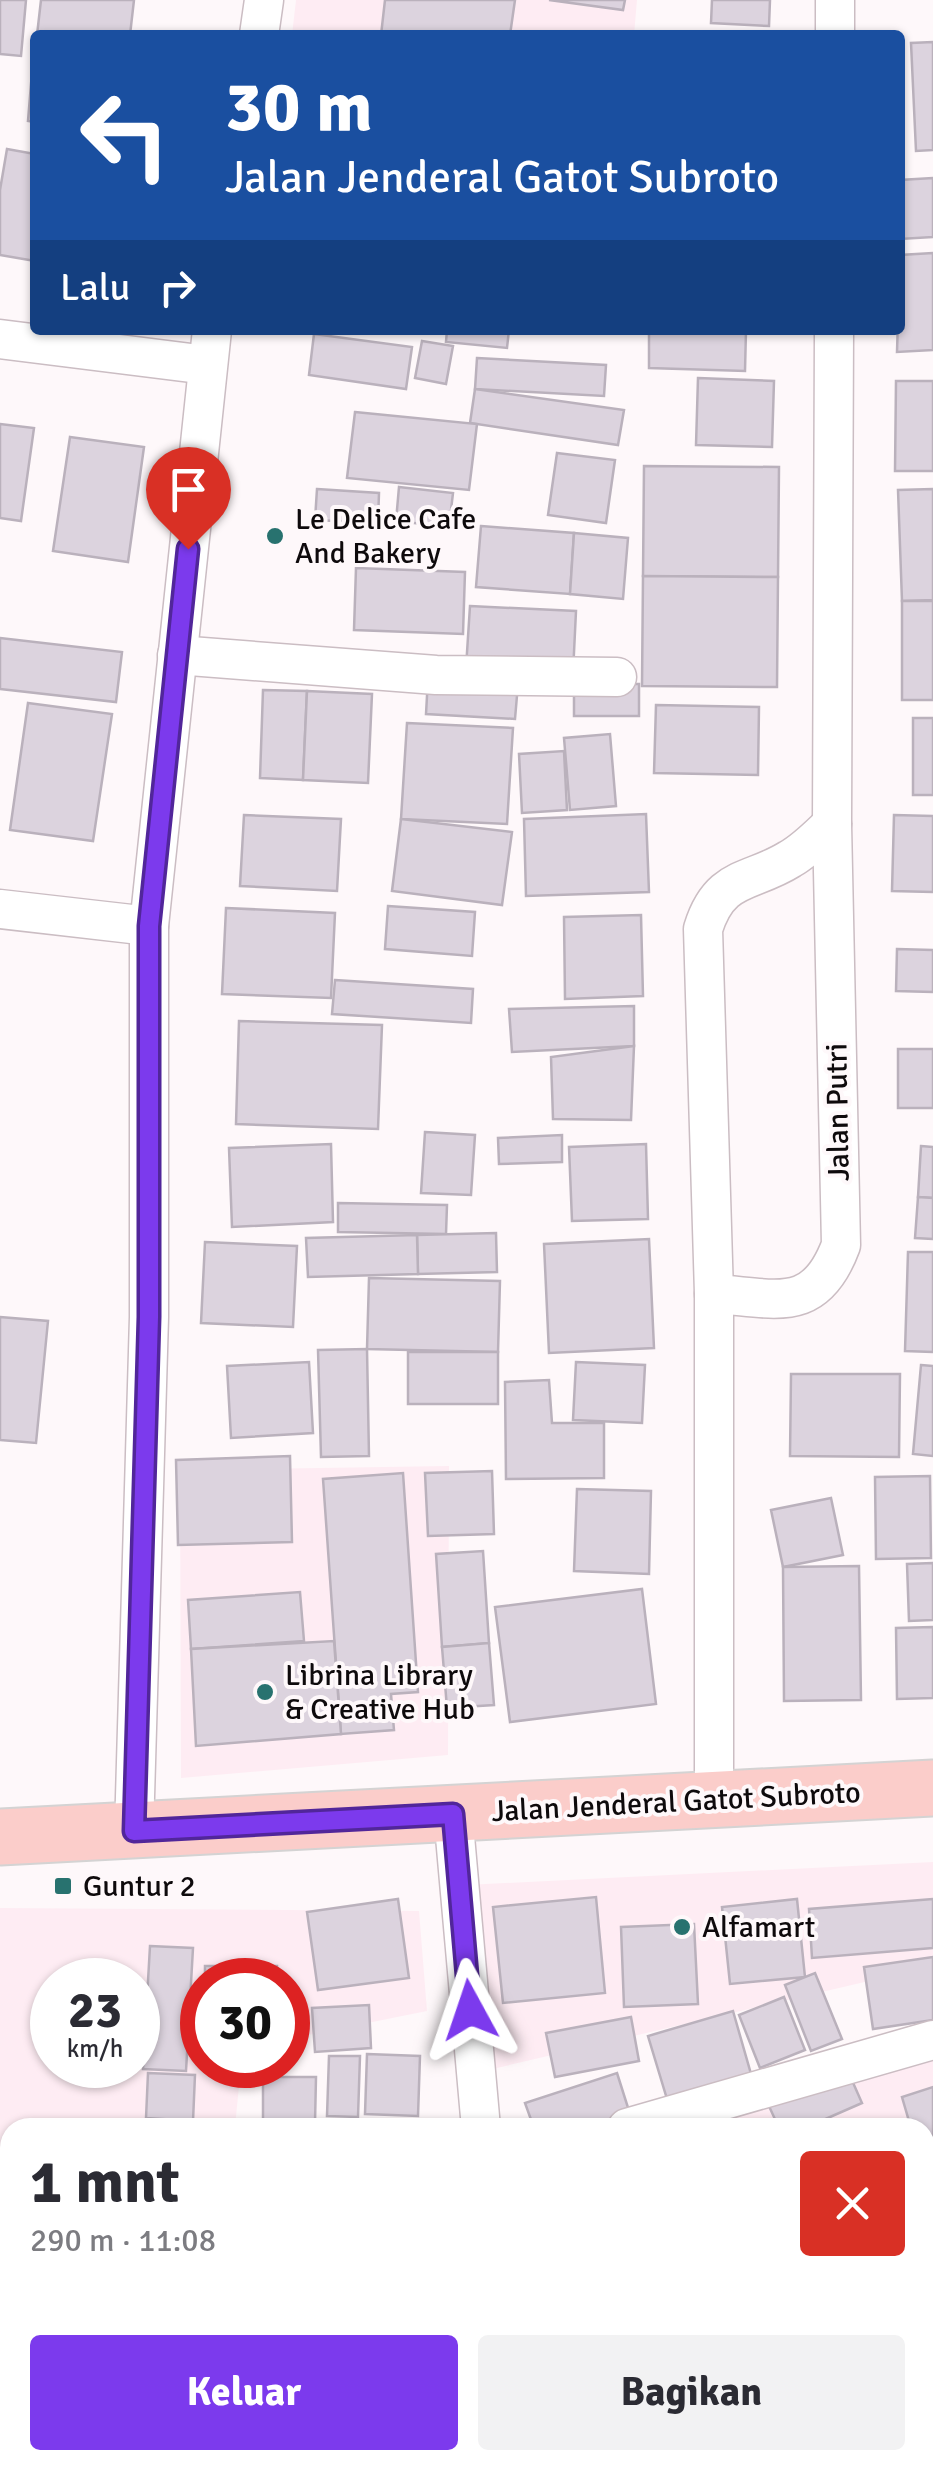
<!DOCTYPE html>
<html lang="id">
<meta charset="utf-8">
<style>
:root{--surface:#fff;--page:#f2f2f3;--text:#2b2b33;--muted:#7c7c81;--accent:#7c3aed}
body{margin:0;font-family:Signika,sans-serif;background:var(--page);color:var(--text);height:100vh;display:flex;flex-direction:column;font-size:38px;white-space:nowrap}
*{box-sizing:border-box;margin:0}
p{font-size:32px;color:var(--muted)}
.icon{flex:none;width:55px;height:55px;fill:none;stroke:currentColor;stroke-width:2;stroke-linecap:round;stroke-linejoin:round}
.map{position:relative;flex:1;overflow:hidden}
.details{position:absolute;left:0px;top:2118px;width:935px;height:352px;display:flex;flex-direction:column;background:var(--surface);border-radius:30px 30px 0 0;box-shadow:0 2px 8px #0004}
.details>*{flex:none}
.guide{position:absolute;left:30px;top:30px;width:875px;height:305px;border-radius:10px;box-shadow:0 2px 8px #0004;background:#1a4fa0;color:#fff;overflow:hidden}
.speed{position:absolute;left:30px;top:1958px;display:flex;gap:20px;font-size:50px;font-weight:700;text-align:center}
.speed>*{display:grid;place-content:center;width:130px;height:130px;border-radius:50%;background:var(--surface);box-shadow:0 2px 8px #0004;line-height:1}
.speed small{font-size:25px;font-weight:400}
.speed .limit{border:15px solid #d22;background:#fff;color:#111}
.pin{position:absolute;display:grid;place-items:center;width:85px;height:85px;color:#fff;margin:-102px -42px;border-radius:50% 50% 50% 0;rotate:-45deg;box-shadow:0 0 10px #0007}
.pin .icon{rotate:45deg}
.me{position:absolute;width:110px;margin:-55px;rotate:355deg;stroke-linejoin:round;filter:drop-shadow(0 0 8px #0008)}
.turn{display:flex;align-items:center;gap:35px;height:210px;padding:0 30px;font-size:45px}
.turn .icon{width:130px;height:130px;stroke-width:2.5}
.turn b{display:block;font-size:70px;line-height:85px}
.then{display:flex;align-items:center;height:95px;padding:0 30px;background:#0003;gap:20px;font-size:38px}
.round{display:grid;place-items:center;flex:none;width:105px;height:105px;border-radius:10px;background:var(--page)}
.summary{display:flex;align-items:center;justify-content:space-between;height:170px;padding:0 30px}
h1{font-size:60px;font-weight:800;line-height:75px}
.action{display:flex;gap:20px;margin-top:auto;padding:20px 30px}
.action a{flex:1;height:115px;border-radius:10px;background:var(--accent);color:#fff;font-size:40px;font-weight:800;line-height:115px;text-align:center}
.action a+a{background:var(--page);color:var(--text)}
.map>svg:first-child{display:block}
.built{fill:#feecf3;fill-rule:evenodd}
.building{fill:#dcd3de;stroke:#bab1bc;stroke-width:2.5}
.lines{fill:none;stroke-linecap:round;stroke-linejoin:round}
.minor-casing{stroke:#cbbdc3;stroke-width:41}
.primary-casing{stroke:#d4d3d3;stroke-width:59}
.path{stroke:#928d8f;stroke-width:6;stroke-dasharray:8 8;stroke-linecap:butt}
.minor{stroke:#fff;stroke-width:38}
.primary{stroke:#fbcdca;stroke-width:55}
.route-casing{stroke:#51269a;stroke-width:25}
.route{stroke:#7c3aed;stroke-width:18}
.poi-dot{fill:#28726f;stroke:#fef8fa;stroke-width:4}
.labels{text-anchor:middle;dominant-baseline:central;stroke-width:8;stroke-linejoin:round;paint-order:stroke}
.poi-label{font-size:30px;fill:#0e0a0c;stroke:#fef8fa;text-anchor:start}
.street-label{font-size:30px;fill:#0e0a0c;stroke:#fef8fa}
</style>
<div class="map">
<svg width="933" height="2469" viewBox="0 0 933 2469">
<rect width="100%" height="100%" fill="#fef8fa"/>
<g class="built">
<polygon points="296,0 637,0 634,35 292,35"/>
<polygon points="449,1466 448,1755 181,1778 180,1470"/>
<polygon points="933,1862 933,1966 471,2074 466,1885"/>
<path d="M 0,1908 L 419,1911 L 427,2011 L 288,2039 L 288,1980 L 202,1980 L 202,2065 L 241,2065 L 235,2127 L 10,2128 L 10,2248 L 0,2248 ZM 52,1980 L 138,1980 L 138,2065 L 52,2065 Z"/>
<polygon points="933,2034 933,2162 925,2128 700,2128"/>
</g>
<g class="building">
<polygon points="0,0 26,0 21,56 0,54"/>
<polygon points="41,0 134,0 130,35 37,35"/>
<polygon points="385,0 515,0 510,35 381,35"/>
<polygon points="549,0 625,0 623,10"/>
<polygon points="712,0 770,0 769,26 711,23"/>
<polygon points="933,42 933,150 916,151 911,43"/>
<polygon points="32,72 35,72 35,122 28,121"/>
<polygon points="7,149 35,154 35,261 0,255 0,190"/>
<polygon points="933,178 933,237 900,239 900,180"/>
<polygon points="933,253 933,350 897,352 900,255"/>
<polygon points="447,330 509,330 507,348 446,342"/>
<polygon points="649,330 746,330 745,371 649,368"/>
<polygon points="314,334 412,347 406,389 309,375"/>
<polygon points="422,341 453,346 446,384 415,378"/>
<polygon points="477,358 606,365 604,396 475,389"/>
<polygon points="698,378 774,381 772,447 696,445"/>
<polygon points="896,381 933,381 933,471 895,471"/>
<polygon points="475,389 624,410 618,445 470,423"/>
<polygon points="355,412 477,424 469,490 347,478"/>
<polygon points="0,424 34,428 21,521 0,518"/>
<polygon points="70,437 144,447 128,562 53,551"/>
<polygon points="557,453 615,460 606,523 548,515"/>
<polygon points="644,466 779,467 778,577 643,576"/>
<polygon points="399,487 453,493 449,527 396,521"/>
<polygon points="317,489 379,493 378,523 315,520"/>
<polygon points="933,489 933,600 902,601 898,490"/>
<polygon points="481,526 574,533 570,594 476,587"/>
<polygon points="574,533 628,538 623,599 570,594"/>
<polygon points="356,568 465,572 463,634 354,630"/>
<polygon points="643,576 778,577 777,687 642,686"/>
<rect x="902" y="601" width="31" height="99"/>
<polygon points="470,606 576,611 573,673 466,668"/>
<polygon points="0,638 122,652 116,702 0,689"/>
<polygon points="428,678 518,684 515,719 426,714"/>
<rect x="574" y="684" width="65" height="32"/>
<polygon points="263,690 307,691 303,780 260,778"/>
<polygon points="307,691 372,694 368,783 303,780"/>
<polygon points="28,703 112,714 93,841 10,830"/>
<polygon points="656,705 759,707 758,775 654,773"/>
<rect x="913" y="718" width="20" height="77"/>
<polygon points="407,723 513,728 507,824 401,819"/>
<polygon points="610,734 616,806 570,810 564,738"/>
<polygon points="564,751 567,810 522,813 519,754"/>
<polygon points="646,814 649,892 526,896 524,819"/>
<polygon points="244,815 341,819 337,891 240,886"/>
<polygon points="894,815 933,816 933,892 892,891"/>
<polygon points="401,819 512,832 502,905 392,891"/>
<polygon points="388,906 475,912 472,956 385,949"/>
<polygon points="226,908 335,913 331,998 222,994"/>
<polygon points="641,915 643,996 565,999 564,917"/>
<polygon points="897,949 933,950 933,992 896,991"/>
<polygon points="335,980 473,989 471,1023 332,1014"/>
<polygon points="634,1006 634,1046 512,1052 509,1009"/>
<polygon points="239,1021 382,1025 378,1129 236,1124"/>
<polygon points="634,1046 631,1120 553,1119 551,1057"/>
<rect x="898" y="1049" width="35" height="59"/>
<polygon points="425,1132 475,1135 471,1195 421,1193"/>
<polygon points="562,1135 562,1162 499,1164 498,1138"/>
<polygon points="331,1144 333,1222 232,1227 229,1148"/>
<polygon points="646,1144 648,1219 572,1221 569,1147"/>
<polygon points="921,1146 933,1147 933,1198 918,1197"/>
<polygon points="918,1197 933,1198 933,1239 915,1238"/>
<polygon points="338,1203 447,1205 446,1234 338,1232"/>
<polygon points="496,1233 497,1272 418,1274 417,1235"/>
<polygon points="417,1235 418,1274 308,1277 306,1238"/>
<polygon points="649,1239 654,1348 549,1353 544,1244"/>
<polygon points="205,1242 297,1246 293,1327 201,1323"/>
<polygon points="908,1252 933,1252 933,1352 905,1351"/>
<polygon points="369,1278 500,1281 498,1352 367,1349"/>
<polygon points="0,1317 48,1321 36,1443 0,1440"/>
<polygon points="367,1349 369,1456 321,1457 318,1350"/>
<rect x="408" y="1352" width="90" height="52"/>
<polygon points="309,1362 313,1433 231,1438 227,1366"/>
<polygon points="576,1362 645,1365 642,1423 573,1420"/>
<polygon points="921,1365 933,1366 933,1456 913,1454"/>
<polygon points="791,1374 900,1374 899,1457 790,1456"/>
<polygon points="549,1380 552,1423 604,1423 604,1478 506,1479 505,1382"/>
<polygon points="290,1456 292,1542 178,1545 176,1460"/>
<polygon points="492,1471 494,1534 428,1536 425,1473"/>
<polygon points="403,1473 418,1692 391,1694 394,1730 341,1734 323,1479"/>
<polygon points="930,1476 931,1558 876,1559 875,1477"/>
<polygon points="577,1489 651,1491 649,1574 574,1571"/>
<polygon points="831,1498 843,1555 783,1567 771,1510"/>
<polygon points="483,1551 489,1643 442,1647 436,1554"/>
<polygon points="933,1563 933,1620 909,1621 907,1564"/>
<polygon points="859,1566 861,1700 784,1701 783,1567"/>
<polygon points="642,1589 656,1704 510,1722 495,1607"/>
<polygon points="300,1592 304,1641 191,1649 188,1600"/>
<polygon points="933,1627 933,1698 897,1699 896,1628"/>
<polygon points="334,1641 341,1734 196,1746 191,1649"/>
<polygon points="489,1643 494,1705 447,1708 442,1647"/>
<polygon points="596,1897 605,1993 503,2003 493,1907"/>
<polygon points="398,1899 409,1978 318,1990 307,1912"/>
<polygon points="797,1899 805,1977 730,1984 722,1907"/>
<polygon points="933,1899 933,1948 812,1958 809,1909"/>
<polygon points="694,1924 698,2004 624,2007 621,1927"/>
<polygon points="150,1946 193,1948 186,2071 143,2069"/>
<polygon points="933,1957 933,2020 873,2029 864,1967"/>
<rect x="205" y="1966" width="72" height="14"/>
<polygon points="815,1973 842,2039 811,2051 785,1985"/>
<polygon points="784,1997 805,2050 760,2068 739,2015"/>
<polygon points="369,2005 371,2048 315,2052 312,2008"/>
<polygon points="733,2011 751,2074 667,2099 648,2036"/>
<polygon points="631,2017 639,2061 555,2077 546,2033"/>
<polygon points="367,2054 420,2056 418,2116 365,2114"/>
<polygon points="329,2056 360,2056 358,2117 327,2116"/>
<rect x="205" y="2065" width="73" height="6"/>
<polygon points="847,2069 862,2103 805,2128 779,2128 768,2104"/>
<polygon points="148,2073 195,2075 193,2121 146,2118"/>
<polygon points="617,2073 630,2114 589,2128 534,2128 525,2103"/>
<polygon points="263,2077 316,2077 315,2123 263,2123"/>
<polygon points="933,2087 933,2170 925,2172 925,2128 911,2128 902,2097"/>
<polygon points="933,2225 933,2304 931,2304 925,2226"/>
<polygon points="495,2460 536,2462 536,2469 494,2469"/>
<polygon points="551,2460 582,2460 581,2469 550,2469"/>
<polygon points="582,2460 627,2463 626,2469 581,2469"/>
<polygon points="752,2460 753,2469 703,2469 702,2466"/>
<polygon points="821,2460 860,2460 862,2469 823,2469"/>
</g>
<g class="lines">
<defs>
<g id="minor">
<polyline points="259,35 264,0"/>
<polyline points="835,35 835,0"/>
<polyline points="0,339 207,365"/>
<polyline points="177,655 436,675 617,677"/>
<polyline points="0,909 149,926"/>
<path d="M 714,1294 C 777,1298 815,1315 841,1245 L 832,824 L 834,330"/>
<path d="M 714,1799 L 714,1294 L 703,929 C 720,874 750,884 790,859 C 806,850 819,836 832,824"/>
<polyline points="453,1814 481,2128"/>
<polyline points="134,1831 149,1317 149,926 212,330"/>
<polyline points="627,2128 933,2040"/>
<polyline points="925,2359 933,2353"/>
<polyline points="0,2458 10,2455"/>
<polyline points="421,2460 426,2460"/>
</g>
<polyline id="primary" points="0,1837 933,1788"/>
</defs>
<use href="#minor" class="minor-casing"/>
<use href="#primary" class="primary-casing"/>
<polyline class="path" points="0,2300 10,2302"/>
<use href="#minor" class="minor"/>
<use href="#primary" class="primary"/>
</g>
<g class="lines">
<defs>
<polyline id="route" points="188,549 149,926 149,1317 134,1831 453,1814 470,2010"/>
</defs>
<use href="#route" class="route-casing"/>
<use href="#route" class="route"/>
</g>
<g class="poi-dot">
<circle cx="275" cy="536" r="10"/>
<circle cx="265" cy="1692" r="10"/>
<rect x="53" y="1876" width="20" height="20" rx="5"/>
<circle cx="682" cy="1927" r="10"/>
</g>
<g class="labels">
<g class="poi-label">
<text x="295" y="519">Le Delice Cafe<tspan x="295" dy="34">And Bakery</tspan></text>
<text x="285" y="1675">Librina Library<tspan x="285" dy="34">&amp; Creative Hub</tspan></text>
<text x="83" y="1886">Guntur 2</text>
<text x="702" y="1927">Alfamart</text>
</g>
<g class="street-label">
<text transform="translate(838 1112) rotate(-91)">Jalan Putri</text>
<text transform="translate(676 1802) rotate(-3)">Jalan Jenderal Gatot Subroto</text>
</g>
</g>
</svg>
<div class="speed"><div>23<small>km/h</small></div><div class="limit">30</div></div>
<div class="pin" style="left:188px;top:549px;background:#d93025"><svg class="icon" aria-label="arrive" viewBox="0 0 24 24"><path d="M6 21V4h12l-3 4 3 4H6"/></svg></div>
<svg class="me" style="left:470px;top:2010px" viewBox="-20 -20 40 40"><path d="M0-17L14 15 0 8-14 15z" fill="#7c3aed" stroke="#fff" stroke-width="4"/></svg>
<div class="guide">
<div class="turn"><svg class="icon" aria-label="left" viewBox="0 0 24 24"><path d="M17 20v-9H6M10 6l-5 5 5 5"/></svg><div><b>30 m</b>Jalan Jenderal Gatot Subroto</div></div>
<div class="then">Lalu<svg class="icon" aria-label="right" viewBox="0 0 24 24"><path d="M7 20v-9h11M14 6l5 5-5 5"/></svg></div>
</div>
<section class="details">
<div class="summary"><div><h1>1 mnt</h1><p>290 m · 11:08</p></div><a class="round" style="background:#d93025;color:#fff"><svg class="icon" aria-label="close" viewBox="0 0 24 24"><path d="M6 6l12 12M18 6L6 18"/></svg></a></div>
<div class="action"><a>Keluar</a><a>Bagikan</a></div>
</section>
</div>
